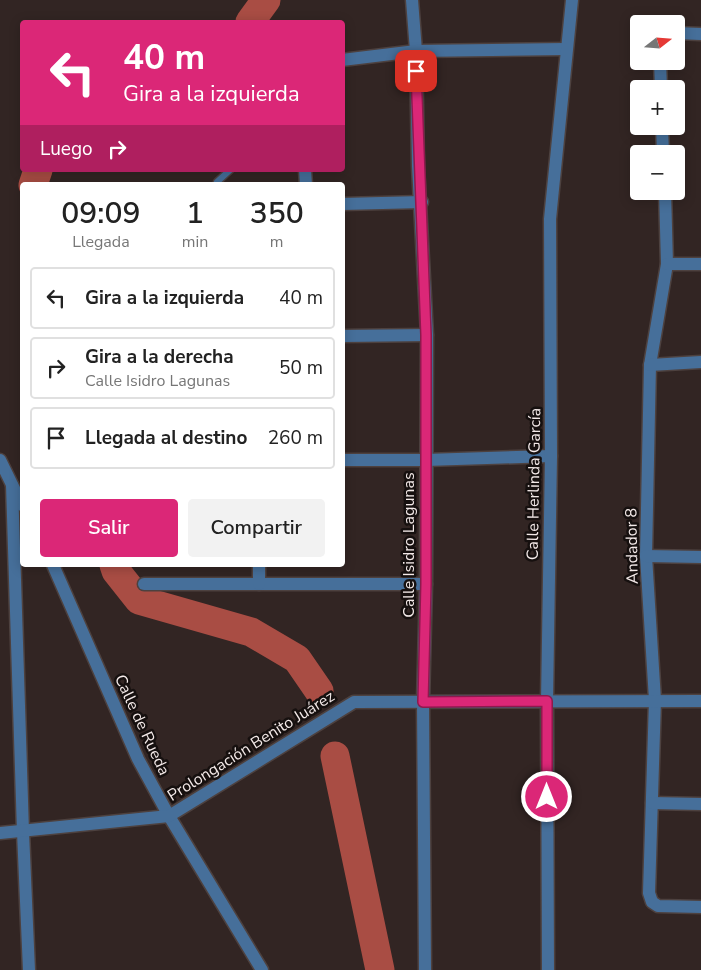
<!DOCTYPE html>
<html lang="es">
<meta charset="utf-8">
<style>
:root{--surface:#fff;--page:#f2f2f2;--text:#222;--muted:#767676;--line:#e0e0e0;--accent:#db2777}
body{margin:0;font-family:"Nunito Sans",sans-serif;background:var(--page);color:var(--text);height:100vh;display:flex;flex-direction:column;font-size:19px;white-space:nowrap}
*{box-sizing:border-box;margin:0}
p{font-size:16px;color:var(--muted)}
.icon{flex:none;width:28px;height:28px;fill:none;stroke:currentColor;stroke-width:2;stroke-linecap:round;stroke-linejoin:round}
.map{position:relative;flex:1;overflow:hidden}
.details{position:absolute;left:20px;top:182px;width:325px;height:385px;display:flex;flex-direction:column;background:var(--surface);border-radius:5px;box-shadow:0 2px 12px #0003}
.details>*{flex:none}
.top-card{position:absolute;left:20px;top:20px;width:325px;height:152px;border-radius:5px;box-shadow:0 2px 12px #0003;background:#db2777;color:#fff;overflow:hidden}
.needle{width:32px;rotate:73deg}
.tools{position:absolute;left:630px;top:15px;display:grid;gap:10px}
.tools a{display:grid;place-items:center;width:55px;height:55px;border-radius:5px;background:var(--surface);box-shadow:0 2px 12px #0003;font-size:25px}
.pin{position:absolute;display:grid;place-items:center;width:42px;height:42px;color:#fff;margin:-21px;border-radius:10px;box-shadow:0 2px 8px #0006}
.me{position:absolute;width:55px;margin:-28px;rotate:0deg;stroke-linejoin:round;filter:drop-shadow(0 0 4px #0008)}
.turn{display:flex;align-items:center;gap:18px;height:105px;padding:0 20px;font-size:22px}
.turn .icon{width:65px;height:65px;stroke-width:2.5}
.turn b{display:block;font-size:35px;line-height:42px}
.then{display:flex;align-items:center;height:48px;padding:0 20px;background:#0003;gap:10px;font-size:19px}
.eta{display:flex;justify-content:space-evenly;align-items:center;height:85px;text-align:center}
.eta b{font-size:30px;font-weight:600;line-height:35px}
.button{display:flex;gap:10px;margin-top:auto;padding:10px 20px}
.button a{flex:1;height:58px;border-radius:5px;background:var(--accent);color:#fff;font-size:20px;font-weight:600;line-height:58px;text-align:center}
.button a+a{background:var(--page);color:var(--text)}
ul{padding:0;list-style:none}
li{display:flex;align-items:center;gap:15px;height:62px;margin:0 10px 8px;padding:0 10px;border:2px solid var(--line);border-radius:5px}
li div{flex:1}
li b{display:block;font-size:19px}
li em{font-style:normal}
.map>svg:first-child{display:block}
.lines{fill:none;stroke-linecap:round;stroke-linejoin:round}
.river{stroke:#a94d44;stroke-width:29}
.service-casing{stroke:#4d413f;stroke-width:9}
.minor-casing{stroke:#4d413f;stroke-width:15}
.tertiary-casing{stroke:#4d413f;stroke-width:15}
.service{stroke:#466f9a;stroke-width:6}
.minor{stroke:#466f9a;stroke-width:12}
.tertiary{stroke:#466f9a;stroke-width:12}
.route-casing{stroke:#8e194d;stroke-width:12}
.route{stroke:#db2777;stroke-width:9}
.labels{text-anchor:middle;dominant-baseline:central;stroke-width:5;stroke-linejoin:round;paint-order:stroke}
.street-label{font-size:16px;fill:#f4eae9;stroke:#16100f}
</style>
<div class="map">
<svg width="701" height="970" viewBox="0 0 701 970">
<rect width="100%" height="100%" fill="#322523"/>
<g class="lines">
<g class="river">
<polyline points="250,22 266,0"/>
<polyline points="33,185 38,170"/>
<polyline points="114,565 116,571 139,600 251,632 297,659 319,691"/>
<polyline points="335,756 380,970"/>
</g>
<defs>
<polyline id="service" points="217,182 230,170"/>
<g id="minor">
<polyline points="412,0 416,51 418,166 427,335 426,584 423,702 425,970"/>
<polyline points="676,33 701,34"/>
<polyline points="342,60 416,51 566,49"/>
<polyline points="660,61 661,89"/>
<polyline points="662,126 663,154"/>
<polyline points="305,170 306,185"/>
<polyline points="665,191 667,264 650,365 646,556 655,700 649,893 652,902 658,906 701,907"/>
<polyline points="342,204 422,202"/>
<polyline points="667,264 701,264"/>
<polyline points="342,336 427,335"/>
<polyline points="650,365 701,362"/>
<polyline points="0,460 22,505"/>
<polyline points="342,460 426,460 551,456"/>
<polyline points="12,485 23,832 29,970"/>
<polyline points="646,556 701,557"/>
<polyline points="53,565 138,759 169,816"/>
<polyline points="144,584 426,584"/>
<polyline points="259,584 259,565"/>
<polyline points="652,803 701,804"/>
<polyline points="548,970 547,701 551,456 550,219 572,0"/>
</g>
<g id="tertiary">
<polyline points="169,816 262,970"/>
<polyline points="0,833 169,816 354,702 701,701"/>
</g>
</defs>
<use href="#service" class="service-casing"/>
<use href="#minor" class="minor-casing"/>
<use href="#tertiary" class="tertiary-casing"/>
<use href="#service" class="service"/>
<use href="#minor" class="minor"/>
<use href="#tertiary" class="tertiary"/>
</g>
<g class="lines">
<defs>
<polyline id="route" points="416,71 426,335 426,584 423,702 547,701 547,797"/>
</defs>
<use href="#route" class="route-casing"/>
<use href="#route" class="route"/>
</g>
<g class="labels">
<g class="street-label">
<text transform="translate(534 484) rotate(-89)">Calle Herlinda García</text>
<text transform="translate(409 545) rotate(-90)">Calle Isidro Lagunas</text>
<text transform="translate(632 546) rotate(-91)">Andador 8</text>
<text transform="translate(142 725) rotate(65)">Calle de Rueda</text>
<text transform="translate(251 746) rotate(-32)">Prolongación Benito Juárez</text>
</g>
</g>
</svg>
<div class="tools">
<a><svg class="needle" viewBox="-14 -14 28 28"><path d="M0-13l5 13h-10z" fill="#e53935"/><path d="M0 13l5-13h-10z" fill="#767676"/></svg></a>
<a>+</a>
<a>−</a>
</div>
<div class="pin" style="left:416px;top:71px;background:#d93025"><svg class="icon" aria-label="arrive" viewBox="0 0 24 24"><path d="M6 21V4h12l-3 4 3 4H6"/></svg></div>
<svg class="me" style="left:547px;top:797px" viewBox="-20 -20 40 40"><circle r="17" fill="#db2777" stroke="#fff" stroke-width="3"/><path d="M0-11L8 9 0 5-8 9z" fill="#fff"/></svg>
<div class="top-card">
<div class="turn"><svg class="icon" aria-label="left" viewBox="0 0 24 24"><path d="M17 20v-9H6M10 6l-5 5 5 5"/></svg><div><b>40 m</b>Gira a la izquierda</div></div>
<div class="then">Luego<svg class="icon" aria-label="right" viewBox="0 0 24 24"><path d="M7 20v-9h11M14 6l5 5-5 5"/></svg></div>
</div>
<section class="details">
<div class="eta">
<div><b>09:09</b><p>Llegada</p></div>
<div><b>1</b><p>min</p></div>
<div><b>350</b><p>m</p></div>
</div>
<ul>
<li><svg class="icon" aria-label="left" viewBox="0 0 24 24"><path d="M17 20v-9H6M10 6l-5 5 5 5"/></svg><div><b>Gira a la izquierda</b></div><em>40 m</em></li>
<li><svg class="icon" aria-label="right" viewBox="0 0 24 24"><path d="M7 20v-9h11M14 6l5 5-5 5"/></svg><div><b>Gira a la derecha</b><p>Calle Isidro Lagunas</p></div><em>50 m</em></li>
<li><svg class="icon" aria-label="arrive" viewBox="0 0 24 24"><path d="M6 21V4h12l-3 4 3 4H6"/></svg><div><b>Llegada al destino</b></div><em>260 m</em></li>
</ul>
<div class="button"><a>Salir</a><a>Compartir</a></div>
</section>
</div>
